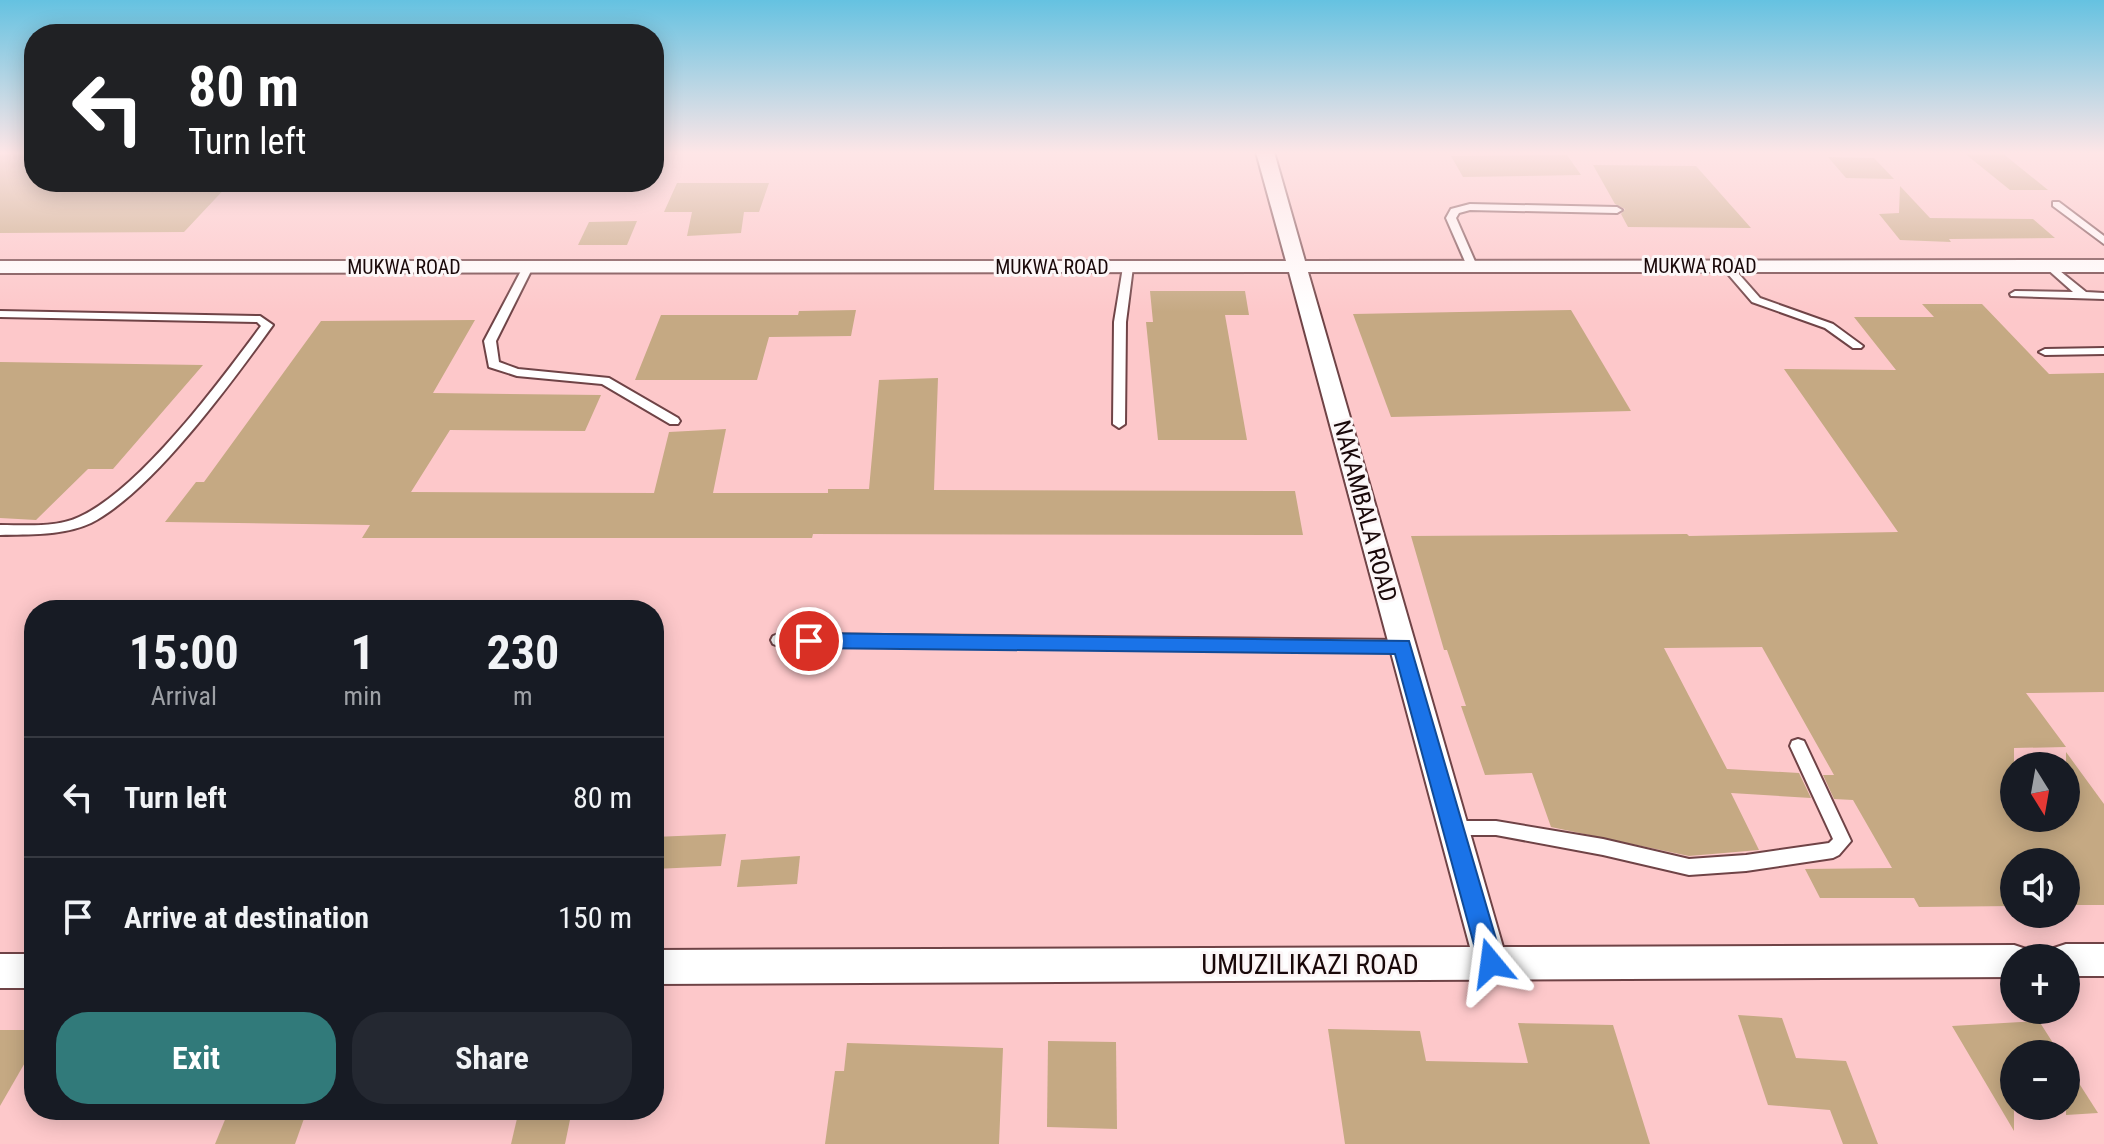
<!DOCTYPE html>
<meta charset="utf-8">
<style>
:root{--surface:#171b24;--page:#242831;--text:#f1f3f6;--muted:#9ea1a6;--line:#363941;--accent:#317a7a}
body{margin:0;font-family:"Roboto Condensed",sans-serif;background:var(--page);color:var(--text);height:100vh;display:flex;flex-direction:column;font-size:30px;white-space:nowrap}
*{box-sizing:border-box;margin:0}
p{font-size:26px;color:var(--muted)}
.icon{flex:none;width:44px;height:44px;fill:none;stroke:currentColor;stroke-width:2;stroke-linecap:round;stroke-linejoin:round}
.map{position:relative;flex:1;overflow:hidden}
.details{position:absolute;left:24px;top:600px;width:640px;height:520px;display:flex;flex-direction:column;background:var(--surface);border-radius:32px;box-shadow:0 4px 20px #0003}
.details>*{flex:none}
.banner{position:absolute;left:24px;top:24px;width:640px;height:168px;border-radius:32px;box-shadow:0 4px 20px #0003;background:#202124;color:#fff;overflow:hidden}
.needle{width:52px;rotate:169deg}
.buttons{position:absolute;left:2000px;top:752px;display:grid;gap:16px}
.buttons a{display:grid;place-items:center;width:80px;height:80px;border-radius:50%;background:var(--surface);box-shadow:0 4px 20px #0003;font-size:40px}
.pin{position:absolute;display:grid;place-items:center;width:68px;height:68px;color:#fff;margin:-34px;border:4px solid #fff;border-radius:50%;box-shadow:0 2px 8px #0007}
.me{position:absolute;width:88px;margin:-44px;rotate:344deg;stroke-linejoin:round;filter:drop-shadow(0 0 6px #0008)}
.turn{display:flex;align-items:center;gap:28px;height:168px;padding:0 32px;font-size:36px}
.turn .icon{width:104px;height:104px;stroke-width:2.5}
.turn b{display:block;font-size:56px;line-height:68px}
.eta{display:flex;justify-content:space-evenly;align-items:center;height:136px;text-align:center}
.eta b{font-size:48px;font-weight:700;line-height:56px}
.primary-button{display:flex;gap:16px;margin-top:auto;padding:16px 32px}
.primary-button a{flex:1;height:92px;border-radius:32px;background:var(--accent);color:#fff;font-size:32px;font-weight:700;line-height:92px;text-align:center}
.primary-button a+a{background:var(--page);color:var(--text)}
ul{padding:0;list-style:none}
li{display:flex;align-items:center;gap:24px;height:120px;padding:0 32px;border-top:2px solid var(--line)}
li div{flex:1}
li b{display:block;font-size:30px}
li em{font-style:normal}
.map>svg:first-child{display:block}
.building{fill:#c5a983}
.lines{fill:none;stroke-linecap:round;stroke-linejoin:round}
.service-casing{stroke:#6f4346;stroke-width:4}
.minor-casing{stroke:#6f4346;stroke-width:4}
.service{fill:#fff;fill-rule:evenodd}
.minor{fill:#fff;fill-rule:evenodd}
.route{fill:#1a73e8;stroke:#114b97;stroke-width:2}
.labels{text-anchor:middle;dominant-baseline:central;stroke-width:6;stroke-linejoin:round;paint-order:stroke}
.far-street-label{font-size:20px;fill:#190809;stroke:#fcf6f7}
.street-label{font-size:24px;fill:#190809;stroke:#fcf6f7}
.near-street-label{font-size:28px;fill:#190809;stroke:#fcf6f7}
</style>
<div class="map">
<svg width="2104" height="1144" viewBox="0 0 2104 1144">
<rect width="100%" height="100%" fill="#fdc8ca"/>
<g class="building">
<polygon points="0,152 34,152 34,182 230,183 184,232 0,233"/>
<polygon points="1963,152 2001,152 2048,190 2010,190"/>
<polygon points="1567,155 1581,175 1463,177 1451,156"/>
<polygon points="1828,157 1874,158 1894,179 1846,178"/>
<polygon points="1593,165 1696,166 1751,228 1628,227 1621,214 1625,209 1615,204"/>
<polygon points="677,183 769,183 759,212 744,212 741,233 687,236 692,212 664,212"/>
<polygon points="1900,186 1930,218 2033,219 2055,238 1949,239 1951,242 1900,240 1879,214 1899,213"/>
<polygon points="637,221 627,245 578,245 589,222"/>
<polygon points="1150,291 1245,291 1249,315 1225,315 1247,440 1158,440 1146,322 1153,322"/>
<polygon points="1922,304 1982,304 2049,374 2104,373 2104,692 2026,693 2066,747 2014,748 2014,818 2066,818 2066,752 2104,804 2104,905 2066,905 2066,862 2014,862 2014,906 1919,907 1914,898 1820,898 1805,869 1892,868 1853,800 1834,799 1823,775 1834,775 1762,647 1664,648 1727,769 1799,773 1811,798 1731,793 1759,850 1689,856 1551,827 1532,773 1485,775 1461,706 1466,706 1447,650 1444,650 1411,536 1687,534 1689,536 1898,532 1784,369 1896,370 1854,317 1934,317"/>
<polygon points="856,310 851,336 769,337 757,380 635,380 661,315 798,315 799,311"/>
<polygon points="1571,310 1631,411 1391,417 1353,314"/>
<polygon points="475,320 433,393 601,395 585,431 450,430 411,492 654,493 669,432 726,429 713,493 828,493 828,489 869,489 879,380 938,378 934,490 1295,491 1303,535 813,534 812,538 362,538 370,525 165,522 196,482 204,482 321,321"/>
<polygon points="0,362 203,365 113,469 88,469 36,520 0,518"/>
<polygon points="726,834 721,866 654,869 654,837"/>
<polygon points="800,856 797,884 737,887 741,860"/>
<polygon points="1738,1015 1782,1018 1796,1058 1846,1061 1878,1144 1843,1144 1830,1110 1768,1105"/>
<polygon points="2039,1021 2060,1054 2014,1054 2014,1131 1952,1026"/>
<polygon points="1518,1023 1613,1025 1650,1144 1345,1144 1328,1029 1420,1031 1426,1061 1528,1063"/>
<polygon points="0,1030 34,1030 34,1047 0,1106"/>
<polygon points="1048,1041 1116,1042 1117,1129 1047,1127"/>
<polygon points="847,1043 1003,1048 999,1144 825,1144 835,1071 844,1071"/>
<polygon points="2066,1063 2098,1113 2066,1115"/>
<polygon points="229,1110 307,1110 295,1144 215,1144"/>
<polygon points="519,1110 572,1110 565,1144 511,1144"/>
</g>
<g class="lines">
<defs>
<g id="service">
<polygon points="2053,202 2059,202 2104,236 2104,244 2053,206"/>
<polygon points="1470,204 1617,207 1622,210 1617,213 1470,210 1459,213 1456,218 1477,266 1472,269 1467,266 1446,218 1451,209"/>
<polygon points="1726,263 1730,264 1760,298 1833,324 1863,346 1861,348 1853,348 1825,328 1752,302 1721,266"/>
<polygon points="2050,263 2086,292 2104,293 2104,299 2011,296 2010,294 2015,291 2073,292 2046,268 2046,264"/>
<polygon points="528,264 533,267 496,341 499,362 518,369 609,378 678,418 680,421 678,424 670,424 602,384 517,376 489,367 484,341 523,267"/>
<polygon points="1128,264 1133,267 1126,322 1125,424 1119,428 1113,424 1114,322 1123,267"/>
<path d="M 0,311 L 260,316 L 273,325 C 232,382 152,492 91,523 C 63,536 30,534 0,535 L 0,525 C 25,525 56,528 79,517 C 140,490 221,380 261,326 L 257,322 L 0,317 Z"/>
<polygon points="2104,348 2104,354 2045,355 2039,352 2045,349"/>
<polygon points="778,634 1403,640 1408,642 1410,646 1408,650 1403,652 778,646 773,644 771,640 773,636"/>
<polygon points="1798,739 1804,741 1851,841 1839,855 1833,858 1746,871 1689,875 1603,855 1496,835 1453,835 1447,833 1445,828 1447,823 1453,821 1496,821 1603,839 1689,859 1746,855 1829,843 1833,839 1790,746 1792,741"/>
</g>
<g id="minor">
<polygon points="1256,152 1274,152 1305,261 2104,260 2104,272 1308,272 1503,947 2014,945 2026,949 2030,958 2014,958 2014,977 654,984 654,950 1470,947 1289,272 0,273 0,261 1286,261"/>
<polygon points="2066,944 2104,944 2104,976 2066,976 2066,958 2050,958 2054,948"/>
<rect x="0" y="954" width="34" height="34"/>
</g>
</defs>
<use href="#service" class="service-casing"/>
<use href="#minor" class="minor-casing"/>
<use href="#service" class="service"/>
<use href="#minor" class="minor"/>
</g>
<linearGradient id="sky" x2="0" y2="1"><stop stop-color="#65c2e1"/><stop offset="0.49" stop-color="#fee6e7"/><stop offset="1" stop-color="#fee6e7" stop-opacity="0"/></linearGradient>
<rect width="2104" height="312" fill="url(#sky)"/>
<polygon class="route" points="809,633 1409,641 1503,963 1499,971 1491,974 1482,971 1479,963 1395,654 809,648 802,646 800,641 802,636"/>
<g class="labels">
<g class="far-street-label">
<text x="1700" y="266">MUKWA ROAD</text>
<text x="404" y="267">MUKWA ROAD</text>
<text x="1052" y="267">MUKWA ROAD</text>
</g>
<g class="street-label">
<text transform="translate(1365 511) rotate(75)">NAKAMBALA ROAD</text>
</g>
<g class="near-street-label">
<text x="1310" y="964">UMUZILIKAZI ROAD</text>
</g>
</g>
</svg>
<div class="buttons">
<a><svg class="needle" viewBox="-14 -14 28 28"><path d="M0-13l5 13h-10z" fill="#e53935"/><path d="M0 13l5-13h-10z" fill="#9ea1a6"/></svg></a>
<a><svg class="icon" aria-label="sound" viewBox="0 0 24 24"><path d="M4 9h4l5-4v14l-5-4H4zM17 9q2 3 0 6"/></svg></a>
<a>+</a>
<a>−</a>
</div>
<div class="pin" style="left:809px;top:641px;background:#d93025"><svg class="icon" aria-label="arrive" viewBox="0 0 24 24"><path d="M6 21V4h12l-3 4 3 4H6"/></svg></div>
<svg class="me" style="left:1491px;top:963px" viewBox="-20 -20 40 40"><path d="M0-17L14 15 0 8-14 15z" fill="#1a73e8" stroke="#fff" stroke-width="4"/></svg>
<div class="banner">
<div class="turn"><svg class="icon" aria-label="left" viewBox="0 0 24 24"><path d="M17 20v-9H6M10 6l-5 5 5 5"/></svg><div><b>80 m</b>Turn left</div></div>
</div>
<section class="details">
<div class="eta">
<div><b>15:00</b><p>Arrival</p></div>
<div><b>1</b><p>min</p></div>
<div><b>230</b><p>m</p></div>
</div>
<ul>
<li><svg class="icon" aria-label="left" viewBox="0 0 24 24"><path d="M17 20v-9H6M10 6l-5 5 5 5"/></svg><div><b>Turn left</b></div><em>80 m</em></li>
<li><svg class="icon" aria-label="arrive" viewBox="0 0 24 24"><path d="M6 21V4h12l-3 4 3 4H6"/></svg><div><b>Arrive at destination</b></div><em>150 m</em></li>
</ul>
<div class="primary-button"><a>Exit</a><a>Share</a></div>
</section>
</div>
